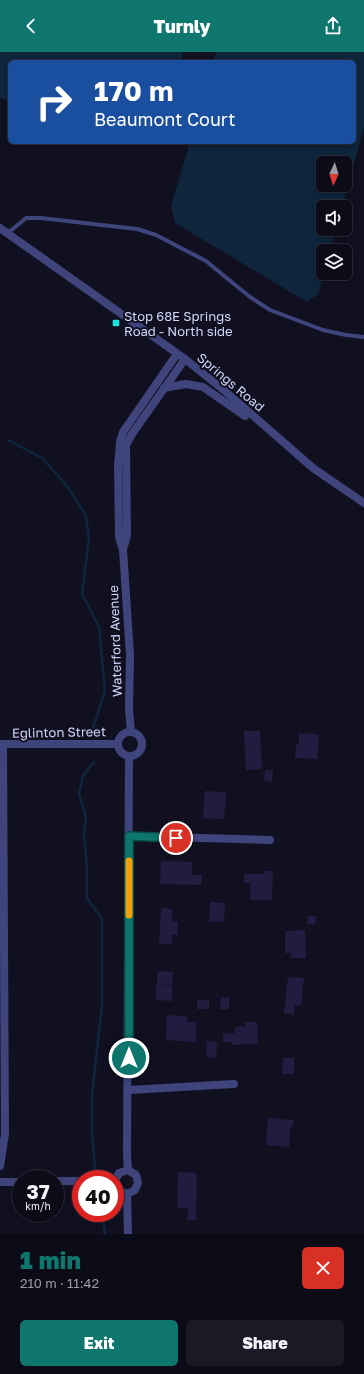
<!DOCTYPE html>
<meta charset="utf-8">
<style>
:root{--surface:#0c0c19;--page:#1a1a26;--text:#f1f3f6;--muted:#9a9ba2;--line:#2c2c38;--accent:#0f766e}
body{margin:0;font-family:"Golos Text",sans-serif;background:var(--page);color:var(--text);height:100vh;display:flex;flex-direction:column;font-size:15px;white-space:nowrap}
*{box-sizing:border-box;margin:0}
p{font-size:13px;color:var(--muted)}
.icon{flex:none;width:22px;height:22px;fill:none;stroke:currentColor;stroke-width:2;stroke-linecap:round;stroke-linejoin:round}
.map{position:relative;height:1182px;overflow:hidden}
.details{display:flex;flex-direction:column;background:var(--surface);flex:1}
.details>*{flex:none}
.banner{position:absolute;left:8px;top:8px;width:348px;height:84px;border-radius:6px;box-shadow:0 2px 6px #0003,0 0 0 1px var(--line);background:#1a4fa0;color:#fff;overflow:hidden}
.needle{width:26px;rotate:184deg}
.buttons{position:absolute;left:316px;top:104px;display:grid;gap:8px}
.buttons a{display:grid;place-items:center;width:36px;height:36px;border-radius:6px;background:var(--surface);box-shadow:0 2px 6px #0003,0 0 0 1px var(--line);font-size:20px}
.speed{position:absolute;left:12px;top:1118px;display:flex;gap:8px;font-size:20px;font-weight:700;text-align:center}
.speed>*{display:grid;place-content:center;width:52px;height:52px;border-radius:50%;background:var(--surface);box-shadow:0 2px 6px #0003,0 0 0 1px var(--line);line-height:1}
.speed small{font-size:10px;font-weight:400}
.speed .limit{border:6px solid #d22;background:#fff;color:#111}
.pin{position:absolute;display:grid;place-items:center;width:34px;height:34px;color:#fff;margin:-17px;border:2px solid #fff;border-radius:50%;box-shadow:0 1px 4px #0007}
.me{position:absolute;width:44px;margin:-22px;rotate:0deg;stroke-linejoin:round;filter:drop-shadow(0 0 3px #0008)}
.turn{display:flex;align-items:center;gap:14px;height:84px;padding:0 20px;font-size:18px}
.turn .icon{width:52px;height:52px;stroke-width:2.5}
.turn b{display:block;font-size:28px;line-height:34px}
.round{display:grid;place-items:center;flex:none;width:42px;height:42px;border-radius:6px;background:var(--page)}
.overview{display:flex;align-items:center;justify-content:space-between;height:68px;padding:0 20px}
h1{font-size:24px;font-weight:800;line-height:30px;color:var(--accent)}
.button{display:flex;gap:8px;margin-top:auto;padding:8px 20px}
.button a{flex:1;height:46px;border-radius:6px;background:var(--accent);color:#fff;font-size:16px;font-weight:800;line-height:46px;text-align:center}
.button a+a{background:var(--page);color:var(--text)}
header{display:flex;justify-content:space-between;align-items:center;height:52px;padding:0 20px;background:var(--accent);color:#fff;font-size:18px;font-weight:800}
.map>svg:first-child{display:block}
.water{fill:#0e253c;fill-rule:evenodd}
.lines{fill:none;stroke-linecap:round;stroke-linejoin:round}
.stream{stroke:#0e253c;stroke-width:2.5}
.building{fill:#201d41}
.service{stroke:#3f447c;stroke-width:4}
.minor{stroke:#3f447c;stroke-width:8}
.tertiary{stroke:#3f447c;stroke-width:8}
.route-casing{stroke:#0a4d48;stroke-width:10}
.route{stroke:#0f766e;stroke-width:7}
.slow{stroke:#f59e0b;stroke-width:7}
.poi-dot{fill:#14e7e1;stroke:#101021;stroke-width:1.5}
.labels{text-anchor:middle;dominant-baseline:central;stroke-width:4;stroke-linejoin:round;paint-order:stroke}
.poi-label{font-size:13px;fill:#d4d4fb;stroke:#101021;text-anchor:start}
.street-label{font-size:13px;fill:#d4d4fb;stroke:#101021}
</style>
<header><svg class="icon" aria-label="back" viewBox="0 0 24 24"><path d="M15 5l-7 7 7 7"/></svg>Turnly<svg class="icon" aria-label="share" viewBox="0 0 24 24"><path d="M12 15V3M7 8l5-5 5 5M5 13v7h14v-7"/></svg></header>
<div class="map">
<svg width="364" height="1182" viewBox="0 0 364 1182">
<rect width="100%" height="100%" fill="#101021"/>
<g class="water">
<polygon points="0,0 183,0 181,10 10,10 10,49 0,46"/>
<path d="M 216,0 L 364,0 L 364,75 L 342,155 L 323,155 L 323,177 L 336,177 L 330,199 L 323,199 L 324,221 L 318,242 L 307,250 L 175,171 L 171,154 L 190,90 L 354,90 L 354,10 L 213,10 ZM 323,111 L 345,111 L 345,133 L 323,133 Z"/>
</g>
<g class="lines">
<g class="stream">
<polyline points="8,388 42,406 68,435 86,464 89,486 82,542 99,575 105,639 92,679"/>
<polyline points="94,710 83,724 79,742 86,765 84,782 87,815 87,846 102,867 102,953 92,1043 92,1078 95,1118"/>
<polyline points="102,1161 105,1182"/>
</g>
</g>
<g class="building">
<polygon points="244,679 260,679 262,717 246,718"/>
<polygon points="299,681 319,682 317,707 295,706 296,692 299,692"/>
<polygon points="265,718 273,718 272,730 264,729"/>
<polygon points="205,739 226,740 224,767 203,766"/>
<polygon points="161,809 192,810 192,823 202,823 201,833 160,832"/>
<polygon points="264,819 273,819 272,848 250,848 251,831 244,831 244,822 264,822"/>
<polygon points="210,850 225,851 224,870 209,869"/>
<polygon points="161,856 172,857 172,870 178,870 177,883 172,883 172,892 159,892"/>
<polygon points="308,864 316,864 315,873 307,872"/>
<polygon points="305,878 306,906 291,906 291,901 285,901 285,879"/>
<polygon points="157,919 173,920 172,933 157,933"/>
<polygon points="288,925 304,926 301,953 295,953 294,962 284,961"/>
<polygon points="156,933 172,934 172,949 156,948"/>
<polygon points="221,945 229,945 229,957 220,957"/>
<rect x="197" y="948" width="12" height="9"/>
<polygon points="167,963 187,964 186,970 196,970 196,990 166,988"/>
<polygon points="245,970 257,970 258,992 232,993 232,990 223,990 223,982 235,981 235,975 245,975"/>
<polygon points="207,989 217,990 216,1006 206,1005"/>
<polygon points="283,1006 294,1006 294,1022 282,1022"/>
<polygon points="268,1066 293,1068 293,1075 290,1075 289,1095 266,1093"/>
<polygon points="178,1120 197,1121 196,1168 187,1168 188,1156 177,1156"/>
</g>
<g class="lines">
<polyline class="service" points="8,181 26,166 41,166 137,177 156,183 206,209 250,245 270,258 323,278 346,283 364,285"/>
<g class="minor">
<polyline points="0,692 118,692"/>
<polyline points="129,784 270,788"/>
<polyline points="129,1038 234,1032"/>
<polyline points="0,1114 5,1082 3,693"/>
<polyline points="55,1129 81,1129"/>
<polyline points="0,1130 21,1130"/>
</g>
<g class="tertiary">
<polyline points="0,176 185,307 226,340 313,416 364,451"/>
<polyline points="164,336 186,332 203,335 245,364"/>
<polyline points="123,497 127,484 126,393 132,382 185,307"/>
<polyline points="131,680 129,657 130,603 123,498 119,485 118,414 120,390 123,380 177,302"/>
<circle cx="130" cy="692" r="12"/>
<polyline points="128,1118 127,1103 129,704"/>
<polyline points="115,1129 119,1121 128,1118 136,1123 138,1131 135,1138 127,1142 118,1138 115,1130"/>
<polyline points="127,1142 128,1182"/>
</g>
</g>
<g class="lines">
<defs>
<polyline id="route" points="129,1006 129,784 176,786"/>
</defs>
<use href="#route" class="route-casing"/>
<use href="#route" class="route"/>
<polyline class="slow" points="129,863 129,809"/>
</g>
<rect class="poi-dot" x="112" y="267" width="8" height="8" rx="2"/>
<g class="labels">
<g class="poi-label">
<text x="124" y="264">Stop 68E Springs<tspan x="124" dy="15">Road - North side</tspan></text>
</g>
<g class="street-label">
<text transform="translate(231 330) rotate(40)">Springs Road</text>
<text transform="translate(115 589) rotate(-92)">Waterford Avenue</text>
<text transform="translate(59 680) rotate(-1)">Eglinton Street</text>
</g>
</g>
</svg>
<div class="buttons">
<a><svg class="needle" viewBox="-14 -14 28 28"><path d="M0-13l5 13h-10z" fill="#e53935"/><path d="M0 13l5-13h-10z" fill="#9a9ba2"/></svg></a>
<a><svg class="icon" aria-label="sound" viewBox="0 0 24 24"><path d="M4 9h4l5-4v14l-5-4H4zM17 9q2 3 0 6"/></svg></a>
<a><svg class="icon" aria-label="layers" viewBox="0 0 24 24"><path d="M12 4l9 5-9 5-9-5zM3 14l9 5 9-5"/></svg></a>
</div>
<div class="speed"><div>37<small>km/h</small></div><div class="limit">40</div></div>
<div class="pin" style="left:176px;top:786px;background:#d93025"><svg class="icon" aria-label="arrive" viewBox="0 0 24 24"><path d="M6 21V4h12l-3 4 3 4H6"/></svg></div>
<svg class="me" style="left:129px;top:1006px" viewBox="-20 -20 40 40"><circle r="17" fill="#0f766e" stroke="#fff" stroke-width="3"/><path d="M0-11L8 9 0 5-8 9z" fill="#fff"/></svg>
<div class="banner">
<div class="turn"><svg class="icon" aria-label="right" viewBox="0 0 24 24"><path d="M7 20v-9h11M14 6l5 5-5 5"/></svg><div><b>170 m</b>Beaumont Court</div></div>
</div>
</div>
<section class="details">
<div class="overview"><div><h1>1 min</h1><p>210 m · 11:42</p></div><a class="round" style="background:#d93025;color:#fff"><svg class="icon" aria-label="close" viewBox="0 0 24 24"><path d="M6 6l12 12M18 6L6 18"/></svg></a></div>
<div class="button"><a>Exit</a><a>Share</a></div>
</section>
